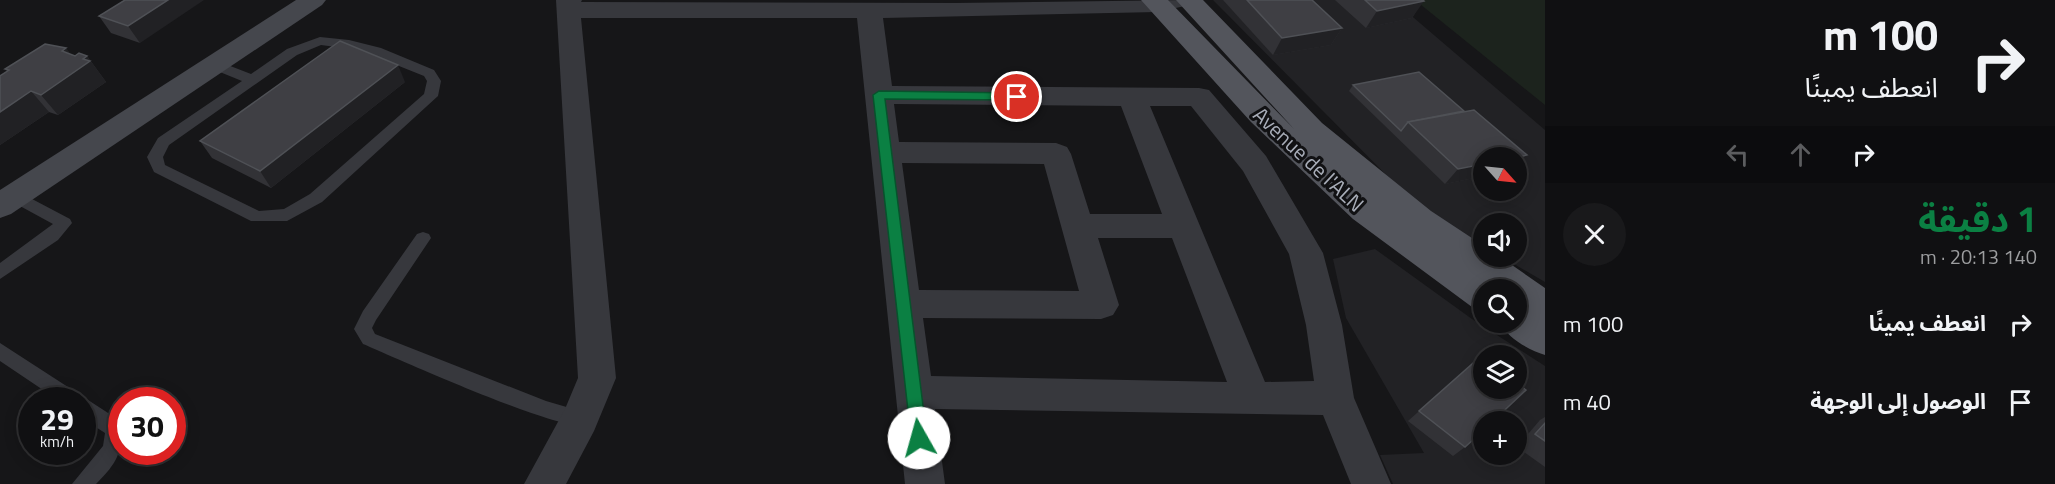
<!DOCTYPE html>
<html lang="ar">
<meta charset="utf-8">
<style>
:root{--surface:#101012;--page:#19191b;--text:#f1f3f6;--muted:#9c9d9f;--line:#303032;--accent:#0b8043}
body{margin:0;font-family:"Titillium Web","Noto Sans Arabic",sans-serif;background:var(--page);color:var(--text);direction:rtl;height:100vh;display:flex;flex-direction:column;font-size:22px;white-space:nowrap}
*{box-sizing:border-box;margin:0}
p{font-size:20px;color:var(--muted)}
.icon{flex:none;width:33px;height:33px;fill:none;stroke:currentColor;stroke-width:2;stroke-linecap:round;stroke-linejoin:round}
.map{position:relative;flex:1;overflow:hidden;direction:ltr}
.sheet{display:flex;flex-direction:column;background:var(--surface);width:510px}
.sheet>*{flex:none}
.banner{background:#101012;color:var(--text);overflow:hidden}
.needle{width:39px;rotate:117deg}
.fabs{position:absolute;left:1473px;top:147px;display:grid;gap:12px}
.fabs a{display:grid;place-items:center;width:54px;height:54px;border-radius:50%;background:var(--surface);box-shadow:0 3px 15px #0003,0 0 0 2px var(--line);font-size:30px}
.speed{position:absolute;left:18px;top:387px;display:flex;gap:12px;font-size:30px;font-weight:700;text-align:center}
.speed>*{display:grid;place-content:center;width:78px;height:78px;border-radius:50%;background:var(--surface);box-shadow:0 3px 15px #0003,0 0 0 2px var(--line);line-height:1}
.speed small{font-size:15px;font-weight:400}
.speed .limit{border:9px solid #d22;background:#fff;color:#111}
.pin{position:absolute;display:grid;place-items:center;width:51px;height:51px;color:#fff;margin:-26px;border:3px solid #fff;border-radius:50%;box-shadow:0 2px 6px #0007}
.me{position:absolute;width:66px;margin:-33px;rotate:353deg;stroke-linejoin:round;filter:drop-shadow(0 0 4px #0008)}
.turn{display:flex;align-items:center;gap:21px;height:126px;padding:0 18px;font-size:27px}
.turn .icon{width:78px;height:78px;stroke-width:2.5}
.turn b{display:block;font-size:42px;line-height:51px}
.lanes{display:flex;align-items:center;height:57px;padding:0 18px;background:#0003;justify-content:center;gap:30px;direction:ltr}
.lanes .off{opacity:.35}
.round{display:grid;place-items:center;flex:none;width:63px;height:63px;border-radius:32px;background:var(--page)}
.headline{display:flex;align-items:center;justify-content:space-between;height:102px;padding:0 18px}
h1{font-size:36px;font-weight:700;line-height:45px;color:var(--accent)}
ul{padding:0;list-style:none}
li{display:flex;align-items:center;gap:18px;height:78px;padding:0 18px}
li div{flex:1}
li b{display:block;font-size:22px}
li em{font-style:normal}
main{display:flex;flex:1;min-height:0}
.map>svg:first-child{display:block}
.built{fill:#222225;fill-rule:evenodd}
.green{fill:#1c231d}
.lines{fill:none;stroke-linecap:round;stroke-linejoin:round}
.lane{fill:#37383d;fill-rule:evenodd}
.street{fill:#37383d;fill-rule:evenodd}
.secondary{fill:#45474d;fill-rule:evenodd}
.primary{fill:#53555c;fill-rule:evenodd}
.wall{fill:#323236}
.shaded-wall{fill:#212124}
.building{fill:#3f3f44;stroke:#4f5156;stroke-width:1.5}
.route{fill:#0b8043;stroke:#07532c;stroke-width:1.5}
.labels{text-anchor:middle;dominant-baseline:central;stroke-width:6;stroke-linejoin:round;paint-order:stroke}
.street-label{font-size:21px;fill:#a8adb8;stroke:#111113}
</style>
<main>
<section class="sheet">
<div class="banner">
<div class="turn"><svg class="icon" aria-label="right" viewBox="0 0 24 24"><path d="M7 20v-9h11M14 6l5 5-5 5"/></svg><div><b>100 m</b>انعطف يمينًا</div></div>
<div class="lanes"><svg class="icon off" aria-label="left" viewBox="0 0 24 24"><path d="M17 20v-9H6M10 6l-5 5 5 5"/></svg><svg class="icon off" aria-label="ahead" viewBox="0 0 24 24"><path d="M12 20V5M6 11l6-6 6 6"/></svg><svg class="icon" aria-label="right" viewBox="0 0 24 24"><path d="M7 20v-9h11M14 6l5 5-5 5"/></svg></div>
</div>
<div class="headline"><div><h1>1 دقيقة</h1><p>140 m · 20:13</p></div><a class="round"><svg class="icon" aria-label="close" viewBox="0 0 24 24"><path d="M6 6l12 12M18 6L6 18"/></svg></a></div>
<ul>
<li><svg class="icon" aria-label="right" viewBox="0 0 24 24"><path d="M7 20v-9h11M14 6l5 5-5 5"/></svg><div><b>انعطف يمينًا</b></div><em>100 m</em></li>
<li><svg class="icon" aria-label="arrive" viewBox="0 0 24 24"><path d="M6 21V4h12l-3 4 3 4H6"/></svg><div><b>الوصول إلى الوجهة</b></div><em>40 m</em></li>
</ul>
</section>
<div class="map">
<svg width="1545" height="484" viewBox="0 0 1545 484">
<rect width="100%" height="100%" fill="#161618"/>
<g class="built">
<path d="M 1213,0 L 1393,0 L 1545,130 L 1545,282 L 1502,257 L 1516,256 L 1516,224 L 1484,224 L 1483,246 L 1417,206 ZM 1484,158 L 1516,158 L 1516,190 L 1484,190 Z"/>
<path d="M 1375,249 L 1472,319 L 1545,366 L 1545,484 L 1393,484 L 1380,455 L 1424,453 L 1346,318 L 1333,259 ZM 1484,356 L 1516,356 L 1516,388 L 1484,388 ZM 1484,422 L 1516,422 L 1516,454 L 1484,454 Z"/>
</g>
<polygon class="green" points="1415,0 1545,0 1545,105"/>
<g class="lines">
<g class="lane">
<path d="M 320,37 L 349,40 L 381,48 L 434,70 L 441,81 L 438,96 L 322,202 L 287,221 L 251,221 L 154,172 L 147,157 L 158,138 L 242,81 L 210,68 L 210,62 L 220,62 L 251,74 L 287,49 ZM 321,45 L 359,50 L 424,76 L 427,81 L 424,94 L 310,194 L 284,209 L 259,211 L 165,165 L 163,157 L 169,145 L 297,55 Z"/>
<polygon points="15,190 70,219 72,223 58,240 0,279 0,263 53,224 9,200 7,196"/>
<path d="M 423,232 L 429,234 L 431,238 L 376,320 L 372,328 L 375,334 L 546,401 L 587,413 L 590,419 L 587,425 C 564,434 396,358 363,344 L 354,329 L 363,311 L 417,234 Z"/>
<path d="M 0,343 L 122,422 C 122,453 118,462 96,484 L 72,484 L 103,446 L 105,433 L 82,418 L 82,400 L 58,400 L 0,361 Z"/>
</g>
<path class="street" d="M 556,0 L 582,0 L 581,2 L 955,3 L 1188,0 L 1185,6 L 1157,12 L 883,18 L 892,86 L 1199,88 L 1209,90 L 1266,156 L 1323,253 L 1342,325 L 1354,398 L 1391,484 L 1351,484 L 1323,415 L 935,409 L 945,484 L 905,484 L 857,18 L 581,18 L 616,378 L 594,431 L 566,484 L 524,484 L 565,409 L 578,378 ZM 894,104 L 1121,106 L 1162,214 L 1090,214 L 1071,154 L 1067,147 L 1056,143 L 899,142 ZM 1150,106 L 1191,106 L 1243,171 L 1289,254 L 1306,325 L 1314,381 L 1265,382 ZM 902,163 L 1044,164 L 1079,291 L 919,290 ZM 1098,238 L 1172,238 L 1227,382 L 931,376 L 923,318 L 1101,319 L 1113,315 L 1119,305 Z"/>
<polygon class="secondary" points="296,0 326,0 322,5 11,214 0,218 0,190"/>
<path class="primary" d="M 1141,0 L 1168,0 L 1294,129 L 1176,0 L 1203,0 L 1322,123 L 1431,211 L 1484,246 L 1484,256 L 1499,256 L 1545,288 L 1545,355 C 1529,350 1507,338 1500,322 L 1516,322 L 1516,306 L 1519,306 L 1516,290 L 1484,290 L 1484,311 L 1472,307 L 1353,219 L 1251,122 Z"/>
</g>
<g class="wall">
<polygon points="125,0 140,43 111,33 99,16"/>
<polygon points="1223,0 1312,0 1342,28 1331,45 1273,55"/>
<polygon points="1335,0 1423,0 1412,18 1366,28"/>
<polygon points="71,55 75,56 87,56 106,82 58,115 49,112 0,145 0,76 7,71 5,69"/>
<polygon points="405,82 271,188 212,158 200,141"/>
<polygon points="1353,85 1484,158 1484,176 1445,184 1349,91"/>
<polygon points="1480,357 1465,447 1453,456 1408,421"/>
<polygon points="1545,417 1545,467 1517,447 1540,420"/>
</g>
<g class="shaded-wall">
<polygon points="168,0 204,0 140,43 128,26"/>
<polygon points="1424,1 1412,18 1366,28 1377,11"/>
<polygon points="1342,28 1331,45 1273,55 1282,38"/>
<polygon points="66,48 81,67 83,59 87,56 106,82 58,115 41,95 62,51"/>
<polygon points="398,65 405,82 271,188 260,171"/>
<polygon points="31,91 49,112 0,145 0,112"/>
<polygon points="1527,155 1516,166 1516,158"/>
<polygon points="1484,164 1484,176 1445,184 1458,169"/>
</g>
<g class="building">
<polygon points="125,0 168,0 128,26 99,16"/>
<polygon points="1247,0 1312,0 1342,28 1282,38"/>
<polygon points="1365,0 1423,0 1424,1 1377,11"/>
<polygon points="340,41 398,65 260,171 200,141"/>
<polygon points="45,44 66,48 62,51 75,56 79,53 87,56 83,59 90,61 41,95 31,91 0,112 0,76 9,70 5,69"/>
<polygon points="1419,72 1464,111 1408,122 1401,131 1353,85"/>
<polygon points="1474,110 1527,155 1516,158 1484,158 1484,164 1458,169 1408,122"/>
<polygon points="1480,357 1484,360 1484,388 1516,388 1516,383 1526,390 1492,422 1484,422 1484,430 1465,447 1419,411"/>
<polygon points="1545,423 1545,441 1535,434"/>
</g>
<polygon class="route" points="879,91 1017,93 1023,97 1017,100 885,99 927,438 925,443 919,445 913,443 911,438 873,95"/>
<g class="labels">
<g class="street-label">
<text transform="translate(1309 159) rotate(43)">Avenue de l'ALN</text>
</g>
</g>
</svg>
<div class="fabs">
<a><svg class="needle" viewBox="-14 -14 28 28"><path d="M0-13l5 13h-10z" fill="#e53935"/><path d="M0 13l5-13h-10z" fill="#9c9d9f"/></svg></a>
<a><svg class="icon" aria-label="sound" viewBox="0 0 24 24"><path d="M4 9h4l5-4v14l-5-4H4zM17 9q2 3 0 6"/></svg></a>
<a><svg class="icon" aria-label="search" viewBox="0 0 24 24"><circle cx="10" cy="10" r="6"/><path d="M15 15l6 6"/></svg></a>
<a><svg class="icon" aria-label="layers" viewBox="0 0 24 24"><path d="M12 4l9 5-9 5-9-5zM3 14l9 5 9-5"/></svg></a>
<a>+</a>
</div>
<div class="speed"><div>29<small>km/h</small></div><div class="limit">30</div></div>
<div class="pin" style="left:1017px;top:97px;background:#d93025"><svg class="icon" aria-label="arrive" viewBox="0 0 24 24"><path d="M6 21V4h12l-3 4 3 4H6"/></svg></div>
<svg class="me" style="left:919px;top:438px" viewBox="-20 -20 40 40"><circle r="19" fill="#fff"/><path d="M0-13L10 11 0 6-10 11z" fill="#0b8043"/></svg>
</div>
</main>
